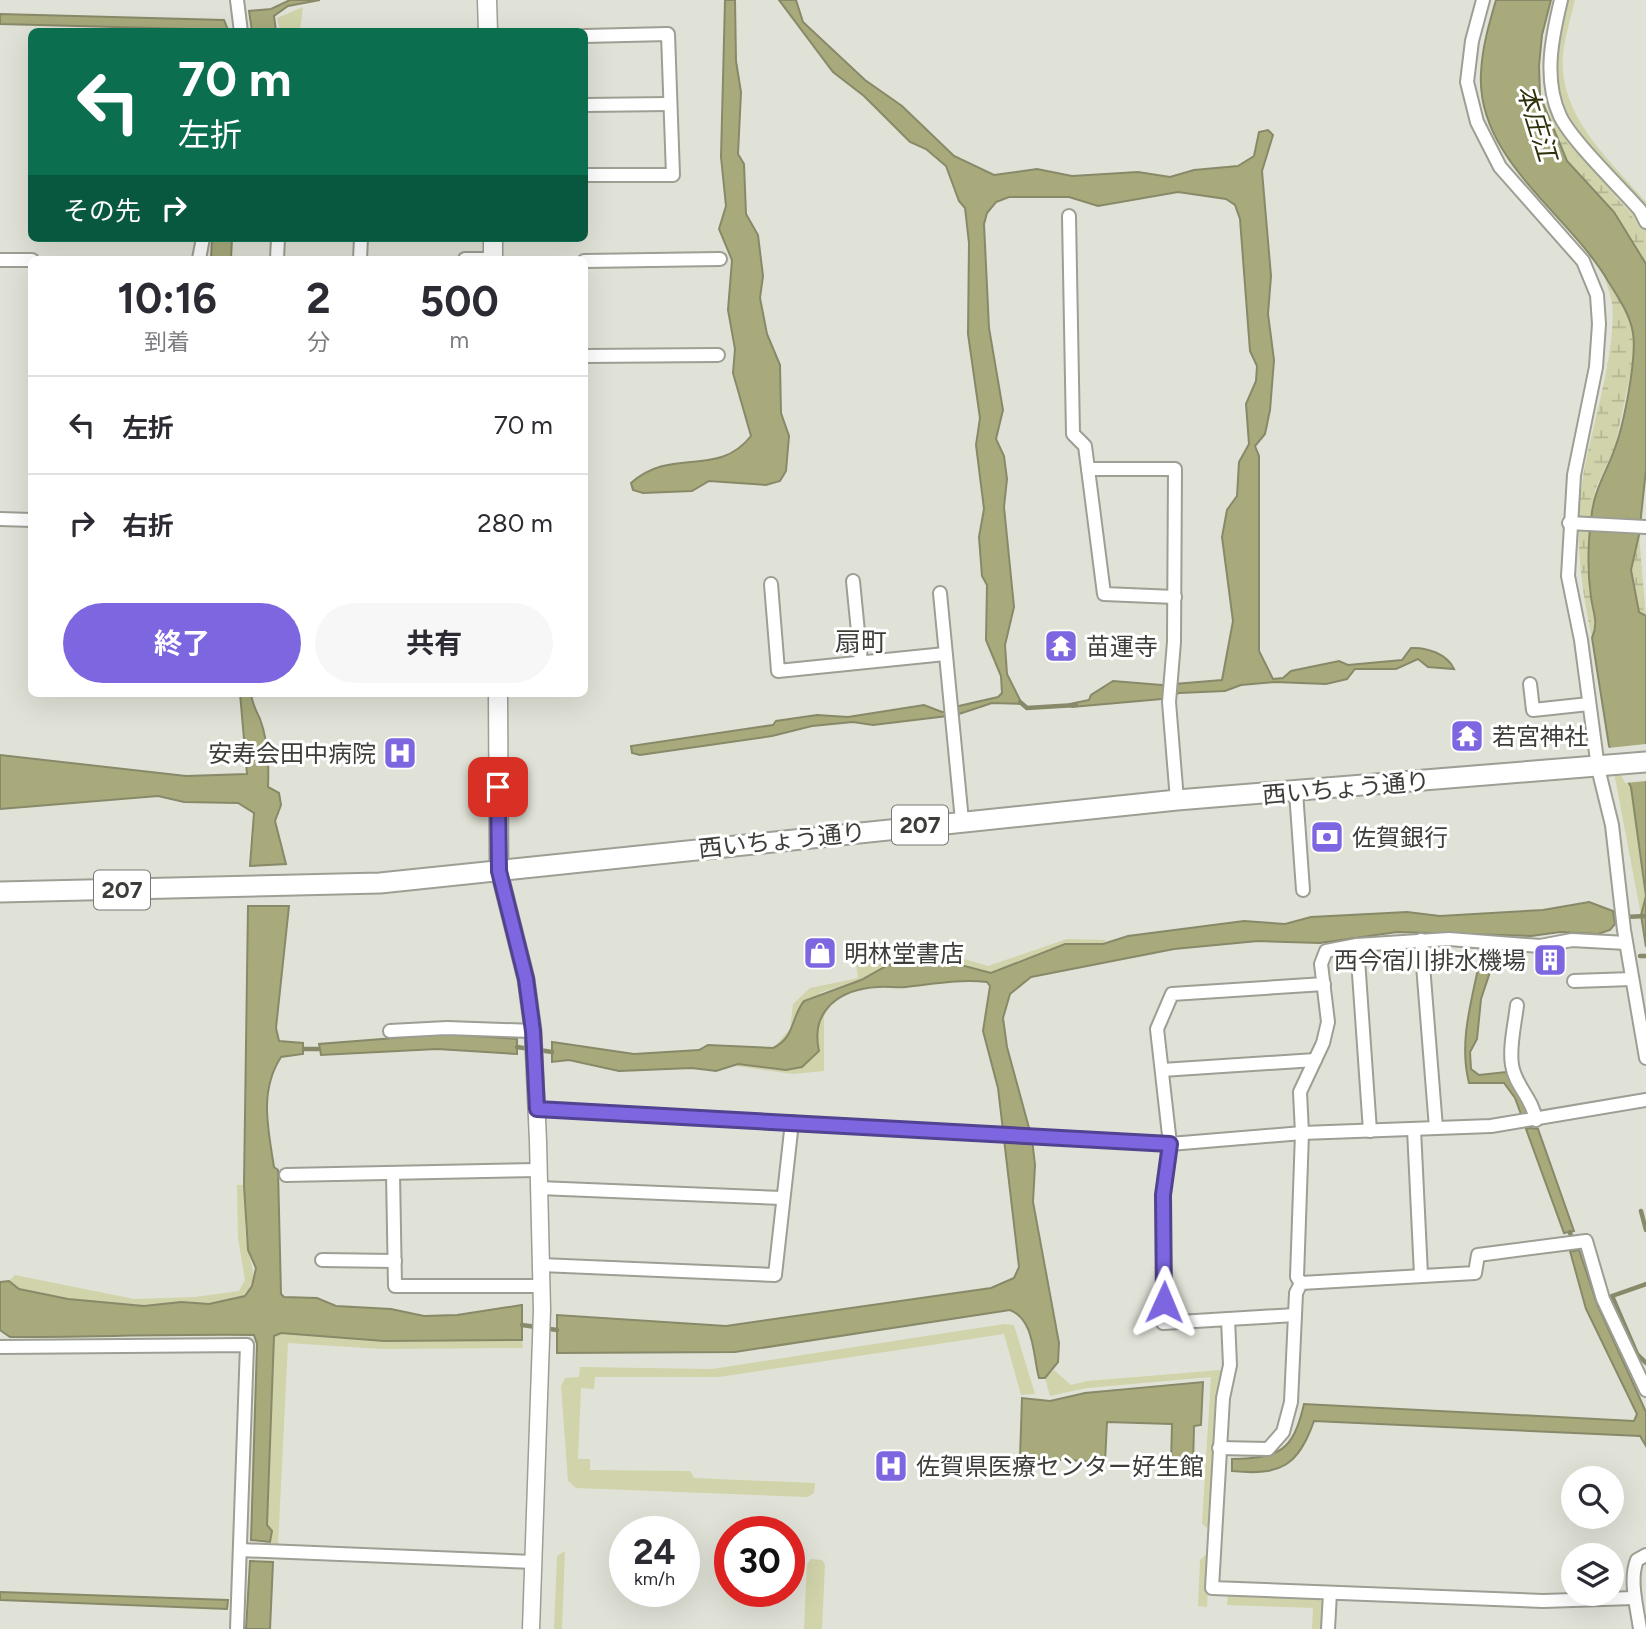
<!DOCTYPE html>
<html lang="ja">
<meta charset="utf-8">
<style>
:root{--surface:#fff;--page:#f7f7f7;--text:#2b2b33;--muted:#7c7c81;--line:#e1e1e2;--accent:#7e66e1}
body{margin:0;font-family:Figtree,"Noto Sans JP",sans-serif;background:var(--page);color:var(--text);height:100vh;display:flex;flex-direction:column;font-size:26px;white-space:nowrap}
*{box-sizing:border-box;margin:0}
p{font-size:23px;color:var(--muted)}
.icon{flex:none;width:38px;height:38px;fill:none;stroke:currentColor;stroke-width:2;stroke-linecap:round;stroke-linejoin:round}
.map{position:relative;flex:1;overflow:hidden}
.side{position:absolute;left:28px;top:256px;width:560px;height:441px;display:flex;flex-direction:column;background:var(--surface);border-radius:10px;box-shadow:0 7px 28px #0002}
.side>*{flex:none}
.top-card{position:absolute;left:28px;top:28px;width:560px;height:214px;border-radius:10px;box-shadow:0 7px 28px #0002;background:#0b6e4f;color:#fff;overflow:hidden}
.tools{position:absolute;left:1561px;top:1466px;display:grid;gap:14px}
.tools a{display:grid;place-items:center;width:63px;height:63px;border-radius:50%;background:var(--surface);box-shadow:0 7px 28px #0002;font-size:35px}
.speed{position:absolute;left:609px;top:1516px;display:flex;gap:14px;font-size:35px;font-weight:700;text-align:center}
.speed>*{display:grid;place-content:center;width:91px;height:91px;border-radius:50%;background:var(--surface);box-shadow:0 7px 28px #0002;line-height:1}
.speed small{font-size:18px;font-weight:400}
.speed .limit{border:10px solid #d22;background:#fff;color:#111}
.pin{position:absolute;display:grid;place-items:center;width:60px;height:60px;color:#fff;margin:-30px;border-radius:14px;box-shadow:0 4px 10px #0006}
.me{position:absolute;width:77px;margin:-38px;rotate:1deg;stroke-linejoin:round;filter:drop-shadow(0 0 5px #0008)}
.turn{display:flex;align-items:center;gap:24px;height:147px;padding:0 35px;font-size:32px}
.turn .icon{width:91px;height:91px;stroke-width:2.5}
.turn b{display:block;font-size:49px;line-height:60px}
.then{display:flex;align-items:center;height:66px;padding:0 35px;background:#0003;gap:14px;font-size:26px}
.eta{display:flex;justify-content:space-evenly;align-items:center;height:119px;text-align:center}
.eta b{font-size:42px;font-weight:700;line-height:49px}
.button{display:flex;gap:14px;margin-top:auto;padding:14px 35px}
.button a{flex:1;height:80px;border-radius:42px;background:var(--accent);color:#fff;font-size:28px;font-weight:700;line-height:80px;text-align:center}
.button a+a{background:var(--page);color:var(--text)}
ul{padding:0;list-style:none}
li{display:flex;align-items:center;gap:21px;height:98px;padding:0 35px;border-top:2px solid var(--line)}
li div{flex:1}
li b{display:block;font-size:26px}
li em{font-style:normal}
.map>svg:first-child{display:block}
.green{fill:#d1d3aa}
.wetland{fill:url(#wetland-marsh)}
.water{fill:#a8aa7c;stroke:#888968;stroke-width:2}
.pier{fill:#e1e2d7}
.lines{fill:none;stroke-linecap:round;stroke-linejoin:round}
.stream{stroke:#888968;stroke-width:4.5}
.minor-casing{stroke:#9d9e94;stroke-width:16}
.tertiary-casing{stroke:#9d9e94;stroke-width:19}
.secondary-casing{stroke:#9d9e94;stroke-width:21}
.trunk-casing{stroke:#9d9e94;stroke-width:23}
.minor{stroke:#fff;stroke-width:12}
.tertiary{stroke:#fff;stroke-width:16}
.secondary{stroke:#fff;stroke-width:18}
.trunk{stroke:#fff;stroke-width:19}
.route-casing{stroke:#524292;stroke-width:18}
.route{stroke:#7e66e1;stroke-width:12}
.labels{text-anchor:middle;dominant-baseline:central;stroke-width:6;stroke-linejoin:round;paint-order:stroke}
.shield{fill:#fff;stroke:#777774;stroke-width:2}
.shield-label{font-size:23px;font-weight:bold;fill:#3d3d39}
.poi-label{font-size:24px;fill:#3d3d39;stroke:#fff;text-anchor:start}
.street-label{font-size:24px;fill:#3d3d39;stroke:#fff}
.water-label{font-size:26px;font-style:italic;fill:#30300a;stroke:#fff}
.neighbourhood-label{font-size:26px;fill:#3d3d39;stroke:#fff}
</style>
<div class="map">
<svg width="1646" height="1629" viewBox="0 0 1646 1629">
<defs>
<pattern id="wetland-marsh" width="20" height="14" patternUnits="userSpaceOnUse" patternTransform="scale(1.75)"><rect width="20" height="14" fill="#d1d3aa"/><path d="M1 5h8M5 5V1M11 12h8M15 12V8" fill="none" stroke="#b4b693"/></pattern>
</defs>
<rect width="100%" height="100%" fill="#e1e2d7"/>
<g class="green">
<path d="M 1556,0 L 1575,0 C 1571,17 1565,36 1563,54 C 1558,116 1609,159 1646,202 L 1646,237 C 1639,227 1633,216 1625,206 C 1605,185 1565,152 1554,126 C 1536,86 1546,40 1556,0 Z"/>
<polygon points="303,7 300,31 280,31 277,18"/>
<polygon points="1609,746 1631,787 1646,897 1641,915"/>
<path d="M 1067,939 L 1106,940 L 1103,944 L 1065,944 L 991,973 L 934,958 L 822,992 L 798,1009 C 794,1026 790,1040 773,1048 L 790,1029 L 793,1004 L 810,988 L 858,978 L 856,963 L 927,948 L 988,966 Z"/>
<polygon points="833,1002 824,1016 824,1071 793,1074 735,1066 738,1064 786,1070 816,1036 819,1017"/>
<path d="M 237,1185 L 244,1185 L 246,1192 C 246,1207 244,1223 246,1238 C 248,1262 261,1274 245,1296 L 209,1304 L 181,1302 L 144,1306 L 68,1299 L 19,1289 L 9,1281 L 15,1275 L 134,1299 L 195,1297 L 239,1291 L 245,1280 L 238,1238 Z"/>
<polygon points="1004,1324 1014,1325 1035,1394 1021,1395 1004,1334 719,1377 595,1377 594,1389 581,1388 578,1459 590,1459 590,1470 690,1471 694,1478 815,1483 814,1493 807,1497 576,1488 568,1481 561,1386 565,1378 579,1377 580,1367 712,1369"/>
<polygon points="281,1333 384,1341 522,1340 523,1348 382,1349 288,1343 278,1545 270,1542 272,1531 267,1525 273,1336"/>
<polygon points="1054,1370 1071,1385 1087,1381 1221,1370 1210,1530 1202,1524 1211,1377 1087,1388 1050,1396 1045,1378"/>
<polygon points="565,1551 562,1629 554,1629 557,1556"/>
<polygon points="1210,1551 1207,1607 1198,1606 1200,1560"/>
<polygon points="811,1559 822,1560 825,1564 822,1629 804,1629 807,1564"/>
<polygon points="1228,1595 1319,1598 1323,1603 1321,1629 1312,1629 1313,1608 1227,1605"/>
</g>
<g class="wetland">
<polygon points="1554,127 1586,167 1627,209 1646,237 1646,264 1614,212 1567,161"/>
<path d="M 1603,272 L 1625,310 L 1633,332 L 1633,361 L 1615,447 L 1595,490 L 1591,597 L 1598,625 L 1592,638 C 1581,587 1574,535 1582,483 C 1590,431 1617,352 1612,303 C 1610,293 1606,282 1603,272 Z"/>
<polygon points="1639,535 1646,616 1639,612 1631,570"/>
</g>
<g class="water">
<polygon points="290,0 320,0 288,6 274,16 276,31 252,31 249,11 271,9"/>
<path d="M 725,0 L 735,0 L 736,61 L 741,92 L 738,154 L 744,164 L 746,214 L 758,235 L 763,276 L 760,298 L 767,334 L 780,365 L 781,413 L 789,436 L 786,471 L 780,481 L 766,485 L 709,481 L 692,491 L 643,493 L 633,490 L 631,483 C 672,446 717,479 751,436 L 733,373 L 735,349 L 728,310 L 732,260 L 719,229 L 726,206 L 721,157 Z"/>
<path d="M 779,0 L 796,0 L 803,22 L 865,80 L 902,106 L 954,156 L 994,175 L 1037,169 L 1072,176 L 1138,172 L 1170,177 L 1194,170 L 1238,166 L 1254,156 L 1259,132 L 1268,130 L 1273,135 L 1262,171 L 1271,276 L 1268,314 L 1274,360 L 1270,410 L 1265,434 L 1255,446 L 1259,456 L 1259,651 L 1273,679 L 1283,678 L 1291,671 L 1339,661 L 1348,665 L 1402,660 L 1411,648 C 1427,647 1447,654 1454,669 L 1428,667 L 1418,659 L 1396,669 L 1355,669 L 1347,679 L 1326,684 L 1275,682 L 1241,685 L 1225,691 L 1179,693 L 1162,699 L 1072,707 L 1070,704 L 1089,700 L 1091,695 L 1113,681 L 1162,685 L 1222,680 L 1233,621 L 1222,537 L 1227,510 L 1237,496 L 1239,462 L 1249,444 L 1246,404 L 1256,381 L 1257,366 L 1250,351 L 1240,219 L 1235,205 L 1226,199 L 1178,192 L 1098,206 L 1069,197 L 1009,197 L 996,202 L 987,213 L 984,224 L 989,328 L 1003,410 L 996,439 L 1004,456 L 1007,479 L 1004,507 L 1014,607 L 1005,645 L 1007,674 L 1022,704 L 992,703 L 956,715 L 873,725 L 853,722 L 812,726 L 772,736 L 640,755 L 632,753 L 631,746 L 773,725 L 776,721 L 817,715 L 848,717 L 924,705 L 942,712 L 954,711 L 959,706 L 998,697 L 1002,693 L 1001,676 L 986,640 L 987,585 L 982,576 L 979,537 L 984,509 L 976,445 L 980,418 L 968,334 L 969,243 L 965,208 L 959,201 L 946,166 L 926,149 L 910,142 L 864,96 L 833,72 Z"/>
<path d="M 1496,0 L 1551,0 L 1542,35 L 1539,66 L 1540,96 L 1567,161 L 1614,212 L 1646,264 L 1646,469 L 1639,535 L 1631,570 L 1639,612 L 1646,616 L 1646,947 L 1641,915 L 1646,896 L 1631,787 L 1609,746 L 1592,638 C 1599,622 1593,613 1591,597 C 1587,569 1588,540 1592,512 C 1595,488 1607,471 1615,448 C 1624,424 1637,357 1633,333 C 1630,314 1618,297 1608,281 C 1569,214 1476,159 1481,73 C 1482,48 1489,24 1496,0 Z"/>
<polygon points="0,14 224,20 228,30 0,24"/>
<polygon points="212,238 232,238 231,259 211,259"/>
<path d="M 240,693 L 251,693 C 252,704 256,710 260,719 C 268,740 269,765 268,787 L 279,793 L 281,805 L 275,821 L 286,864 L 250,866 L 254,813 L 238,803 L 184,802 L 158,796 L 0,809 L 0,755 L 186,776 L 247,774 Z"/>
<path d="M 1589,902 L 1613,911 L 1615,924 L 1610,930 L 1598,934 L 1560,932 L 1531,936 L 1397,932 L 1320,943 L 1258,941 L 1174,949 L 1031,977 L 1010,994 L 1003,1018 L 1007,1047 L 1032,1139 L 1035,1165 L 1033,1202 L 1059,1343 L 1058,1362 L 1045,1378 L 1039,1378 L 1038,1374 C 1033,1351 1033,1319 1010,1310 L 735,1352 L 557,1353 L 557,1315 L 726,1326 L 991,1288 L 1014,1278 L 1019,1267 L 998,1088 L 983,1031 L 990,986 L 987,982 C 958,979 934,984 906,987 C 897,988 887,986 878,987 C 840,989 810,1010 819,1051 L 802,1067 L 786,1070 L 738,1064 L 716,1071 L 692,1068 L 619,1071 L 569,1060 L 552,1062 L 552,1042 L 634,1054 L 699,1050 L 708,1045 L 773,1048 C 795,1038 791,1017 804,1001 L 861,980 L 888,965 L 934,958 L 991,973 L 1065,944 L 1103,944 L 1128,936 L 1244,921 L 1285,924 L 1311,917 L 1407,912 L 1440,916 L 1543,910 Z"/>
<path d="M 248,906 L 289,906 L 276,1028 L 279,1041 L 303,1043 L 303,1054 L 281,1057 C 259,1091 268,1128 274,1167 L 278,1170 L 281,1294 L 284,1297 L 317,1298 L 336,1306 L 391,1309 L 424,1316 L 457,1315 L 522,1305 L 522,1340 L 384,1341 L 281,1333 L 274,1336 L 267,1525 L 272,1531 L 270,1542 L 251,1540 L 257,1344 L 254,1335 C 173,1334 91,1337 10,1337 L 0,1330 L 0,1282 L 9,1281 L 19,1289 L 68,1299 L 144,1306 L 181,1302 L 209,1304 L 245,1296 L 252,1286 L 256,1268 L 248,1250 L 244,1185 Z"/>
<path d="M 1481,954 L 1489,954 L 1490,972 L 1481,999 L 1477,1039 L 1470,1052 L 1471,1069 L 1479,1075 L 1506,1072 L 1527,1104 L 1528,1116 L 1522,1117 L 1515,1098 L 1504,1083 L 1469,1083 C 1458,1040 1473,997 1481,954 Z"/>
<polygon points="446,1034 517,1039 517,1054 437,1049 321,1055 319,1044"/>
<polygon points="1530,1128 1538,1129 1574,1231 1564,1233 1526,1129"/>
<path d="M 1579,1250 L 1597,1304 L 1646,1412 L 1646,1446 L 1640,1436 L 1314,1421 C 1298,1466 1281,1476 1232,1471 L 1232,1459 C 1279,1458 1293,1452 1304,1404 L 1634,1421 L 1637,1414 L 1586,1309 L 1570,1251 Z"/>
<polygon points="1203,1382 1201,1425 1194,1426 1193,1465 1171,1464 1172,1424 1107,1422 1105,1462 1020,1458 1022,1398 1050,1401 1085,1393"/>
<polygon points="250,1561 273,1562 270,1629 246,1629"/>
<polygon points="0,1592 228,1600 227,1609 0,1600"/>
</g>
<polygon class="pier" points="1646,744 1646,781 1625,783 1608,748"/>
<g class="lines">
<g class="stream">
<polyline points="1020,702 1027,708 1076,705"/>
<polyline points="1625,917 1646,916"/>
<polyline points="1640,956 1646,956"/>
<polyline points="517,1047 530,1049"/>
<polyline points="304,1049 318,1049"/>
<polyline points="539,1050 552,1052"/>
<polyline points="1641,1211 1646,1230"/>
<polyline points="1570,1232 1574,1250"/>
<polyline points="1646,1284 1612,1296 1637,1354 1646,1363"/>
<polyline points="522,1325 557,1330"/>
</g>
<defs>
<g id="minor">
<polyline points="237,0 241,32"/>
<polyline points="1483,0 1472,41 1467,82 1477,122 1500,167 1583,261 1597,295 1599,324 1596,367 1574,475 1568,576 1581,640 1598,768 1612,825 1624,930 1646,1058"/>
<path d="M 1561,0 C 1552,37 1543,79 1560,116 C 1572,141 1620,187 1640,210 L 1646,222"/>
<polyline points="584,36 668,34 673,175 584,175"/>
<polyline points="584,105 670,104"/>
<polyline points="1069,216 1073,434 1085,446 1088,469 1175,469 1174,642 1169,702 1177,800"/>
<polyline points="199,259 203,238"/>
<polyline points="277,259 278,238"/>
<polyline points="360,259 361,238"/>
<polyline points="465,259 486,259"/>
<polyline points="0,260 32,260"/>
<polyline points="584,261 720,259"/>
<polyline points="584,356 718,355"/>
<polyline points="1088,469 1104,594 1175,597"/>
<polyline points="0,519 32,520"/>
<polyline points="1569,523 1646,527"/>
<polyline points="853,581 861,662"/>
<polyline points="771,584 778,671 945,654"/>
<polyline points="940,593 962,821"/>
<polyline points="1530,684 1533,710 1589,704"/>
<polyline points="1296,792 1303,890"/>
<polyline points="1421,940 1436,1128"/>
<polyline points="1357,945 1370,1131"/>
<polyline points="1574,981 1632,979"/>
<polyline points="1324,984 1172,994 1157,1029 1170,1144 1163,1195 1163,1323 1228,1319 1230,1365 1223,1398 1212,1588 1543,1601 1634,1598"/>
<path d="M 1517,1005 C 1515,1023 1509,1047 1512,1065 C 1515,1086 1532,1097 1536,1120"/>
<polyline points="390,1031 447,1028 533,1031"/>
<polyline points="1162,1070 1315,1060"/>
<polyline points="537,1109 1170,1144 1302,1133 1491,1126 1646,1100"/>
<polyline points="1414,1129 1421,1275"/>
<polyline points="393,1173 395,1286 542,1286"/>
<polyline points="286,1175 539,1170"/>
<polyline points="539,1188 782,1198"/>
<polyline points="322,1260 395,1261"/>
<polyline points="541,1265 775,1275 792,1122"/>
<polyline points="1301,1283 1297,1277 1302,1133 1300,1092 1323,1043 1328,1022 1321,964 1326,951 1357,945 1449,939 1540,946 1572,940 1626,943"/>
<polyline points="1228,1319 1295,1315"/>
<polyline points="0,1347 247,1345 237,1629"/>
<polyline points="1219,1448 1268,1449 1283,1432 1291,1402 1296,1293 1301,1283 1475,1273 1478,1255 1586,1241 1603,1299 1646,1390"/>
<polyline points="240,1550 534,1562"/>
<polyline points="1328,1629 1330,1593"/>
<path d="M 1640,1629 C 1637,1607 1629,1580 1637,1560 L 1646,1555"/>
</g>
<polyline id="tertiary" points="499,871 526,979 533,1031 538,1141 542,1310 531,1629"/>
<g id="secondary">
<polyline points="487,0 488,32"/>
<polyline points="493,238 493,259"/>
<polyline points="498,693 499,871"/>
</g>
<polyline id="trunk" points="0,892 380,883 1177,800 1646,762"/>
</defs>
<use href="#minor" class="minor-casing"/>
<use href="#tertiary" class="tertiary-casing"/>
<use href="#secondary" class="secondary-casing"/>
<use href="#trunk" class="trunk-casing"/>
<use href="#minor" class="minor"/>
<use href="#tertiary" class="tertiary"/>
<use href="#secondary" class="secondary"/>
<use href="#trunk" class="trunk"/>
</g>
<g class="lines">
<defs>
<polyline id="route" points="498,787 499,871 526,979 533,1031 537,1109 1170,1144 1163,1195 1164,1302"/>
</defs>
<use href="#route" class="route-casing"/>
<use href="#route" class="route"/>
</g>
<defs>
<symbol id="temple-square" viewBox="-11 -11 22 22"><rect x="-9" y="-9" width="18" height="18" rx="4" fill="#7e66e1" stroke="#fff"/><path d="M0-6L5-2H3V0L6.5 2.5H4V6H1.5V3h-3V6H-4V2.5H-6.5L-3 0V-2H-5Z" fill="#fff"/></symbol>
<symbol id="hospital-square" viewBox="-11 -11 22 22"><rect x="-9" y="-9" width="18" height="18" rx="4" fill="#7e66e1" stroke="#fff"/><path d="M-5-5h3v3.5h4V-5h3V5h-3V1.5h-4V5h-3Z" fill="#fff"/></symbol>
<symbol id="bank-square" viewBox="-11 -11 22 22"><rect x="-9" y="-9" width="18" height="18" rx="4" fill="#7e66e1" stroke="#fff"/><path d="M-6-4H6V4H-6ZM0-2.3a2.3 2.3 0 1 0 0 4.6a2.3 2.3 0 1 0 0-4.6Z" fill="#fff"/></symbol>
<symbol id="shop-square" viewBox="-11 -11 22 22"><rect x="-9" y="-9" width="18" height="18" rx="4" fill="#7e66e1" stroke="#fff"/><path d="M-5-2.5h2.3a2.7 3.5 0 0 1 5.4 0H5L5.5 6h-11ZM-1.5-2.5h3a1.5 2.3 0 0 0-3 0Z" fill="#fff"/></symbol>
<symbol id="building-square" viewBox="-11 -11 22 22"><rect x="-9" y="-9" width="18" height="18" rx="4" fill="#7e66e1" stroke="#fff"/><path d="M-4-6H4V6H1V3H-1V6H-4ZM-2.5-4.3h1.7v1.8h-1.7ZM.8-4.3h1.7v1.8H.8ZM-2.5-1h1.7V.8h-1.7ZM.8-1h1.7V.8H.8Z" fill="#fff"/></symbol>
</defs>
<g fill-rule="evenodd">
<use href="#temple-square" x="1042" y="627" width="38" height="38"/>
<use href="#temple-square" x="1448" y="717" width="38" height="38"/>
<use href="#hospital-square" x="381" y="734" width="38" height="38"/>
<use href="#bank-square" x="1308" y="818" width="38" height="38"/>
<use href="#shop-square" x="801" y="934" width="38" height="38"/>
<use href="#building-square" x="1531" y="941" width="38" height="38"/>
<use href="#hospital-square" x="872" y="1447" width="38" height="38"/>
</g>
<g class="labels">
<g class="shield">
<rect x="892" y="805.5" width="56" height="39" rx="5"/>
<rect x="94" y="870.5" width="56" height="39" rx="5"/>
</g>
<g class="shield-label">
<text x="920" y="825">207</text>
<text x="122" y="890">207</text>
</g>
<g class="poi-label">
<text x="1086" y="646">苗運寺</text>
<text x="1492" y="736">若宮神社</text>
<text x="376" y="753" text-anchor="end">安寿会田中病院</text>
<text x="1352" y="837">佐賀銀行</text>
<text x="844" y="953">明林堂書店</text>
<text x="1526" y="960" text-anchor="end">西今宿川排水機場</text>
<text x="916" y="1466">佐賀県医療センター好生館</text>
</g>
<g class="street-label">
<text transform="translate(1346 788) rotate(-5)">西いちょう通り</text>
<text transform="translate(782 840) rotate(-6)">西いちょう通り</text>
</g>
<g class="water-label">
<text transform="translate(1537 123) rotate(73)">本庄江</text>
</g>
<g class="neighbourhood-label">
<text x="861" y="642">扇町</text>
</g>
</g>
</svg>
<div class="tools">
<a><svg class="icon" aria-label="search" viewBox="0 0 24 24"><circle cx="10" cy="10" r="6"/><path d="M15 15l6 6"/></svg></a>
<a><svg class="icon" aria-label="layers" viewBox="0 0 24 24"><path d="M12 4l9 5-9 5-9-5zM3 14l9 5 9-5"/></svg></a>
</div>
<div class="speed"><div>24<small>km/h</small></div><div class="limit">30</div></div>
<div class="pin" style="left:498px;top:787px;background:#d93025"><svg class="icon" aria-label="arrive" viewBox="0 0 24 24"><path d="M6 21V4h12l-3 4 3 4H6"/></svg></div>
<svg class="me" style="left:1164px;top:1302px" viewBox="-20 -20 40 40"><path d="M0-17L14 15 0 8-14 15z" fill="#7e66e1" stroke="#fff" stroke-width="4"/></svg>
<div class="top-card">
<div class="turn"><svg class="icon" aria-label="left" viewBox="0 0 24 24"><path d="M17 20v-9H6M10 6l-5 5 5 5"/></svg><div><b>70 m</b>左折</div></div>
<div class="then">その先<svg class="icon" aria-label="right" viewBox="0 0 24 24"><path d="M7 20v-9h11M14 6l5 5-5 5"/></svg></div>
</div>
<section class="side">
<div class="eta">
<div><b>10:16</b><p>到着</p></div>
<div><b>2</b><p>分</p></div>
<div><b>500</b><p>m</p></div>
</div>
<ul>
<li><svg class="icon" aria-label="left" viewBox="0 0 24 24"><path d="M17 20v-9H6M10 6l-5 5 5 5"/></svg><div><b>左折</b></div><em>70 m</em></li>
<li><svg class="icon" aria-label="right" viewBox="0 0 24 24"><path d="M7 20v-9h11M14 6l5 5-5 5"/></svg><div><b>右折</b></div><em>280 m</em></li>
</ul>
<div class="button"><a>終了</a><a>共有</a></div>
</section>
</div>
